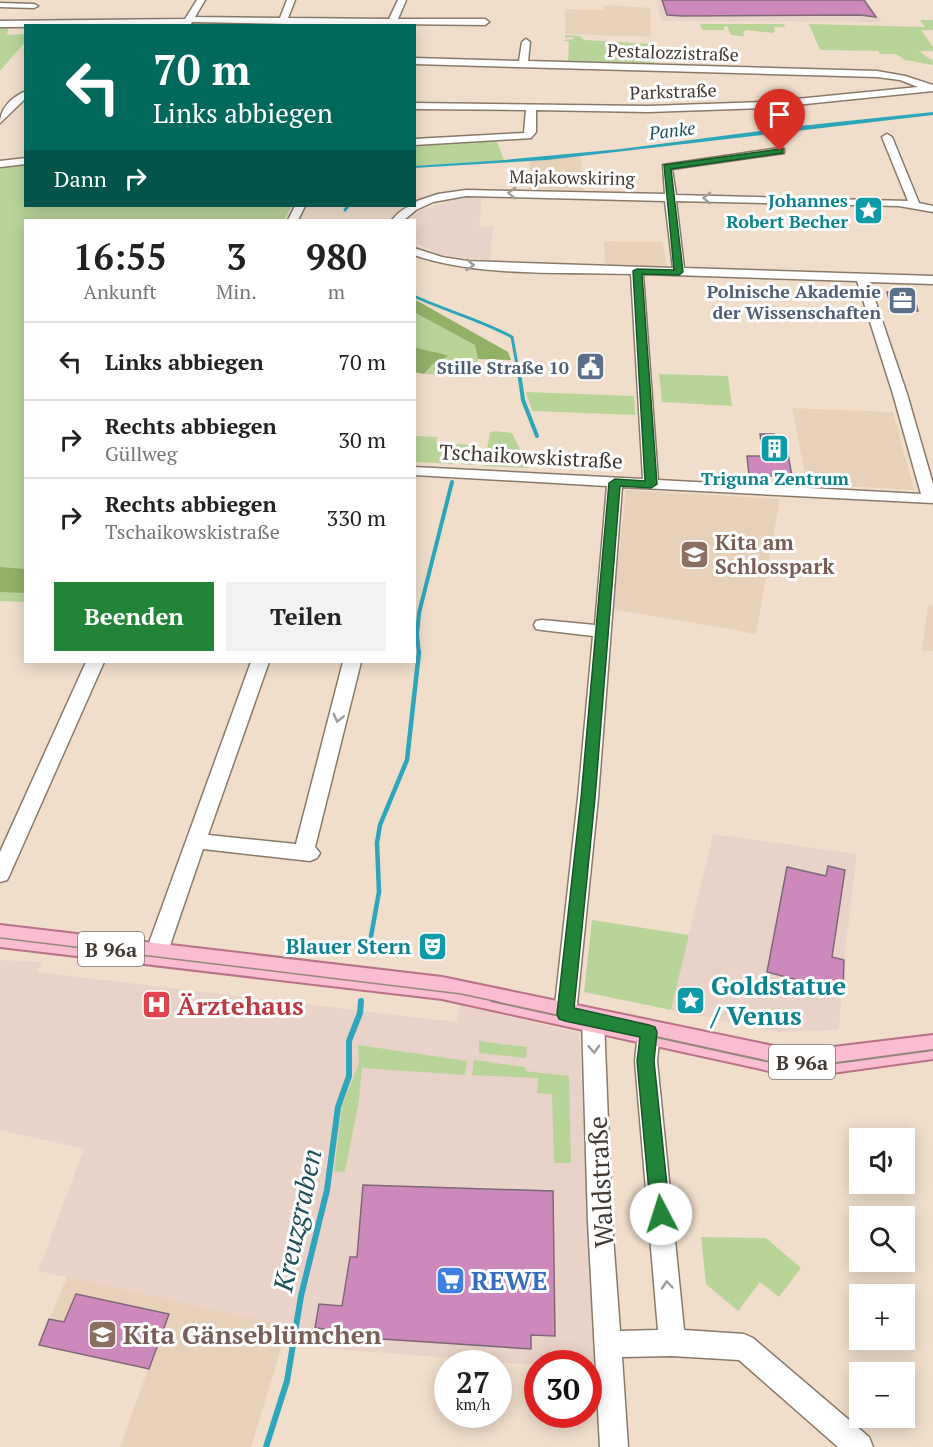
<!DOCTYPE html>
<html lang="de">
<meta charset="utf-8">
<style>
:root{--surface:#fff;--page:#f2f2f2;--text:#222;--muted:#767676;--line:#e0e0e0;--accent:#218437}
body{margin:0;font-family:"PT Serif",serif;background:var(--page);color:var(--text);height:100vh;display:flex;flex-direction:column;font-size:22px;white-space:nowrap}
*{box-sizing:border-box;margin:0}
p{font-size:20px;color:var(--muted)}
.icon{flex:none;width:33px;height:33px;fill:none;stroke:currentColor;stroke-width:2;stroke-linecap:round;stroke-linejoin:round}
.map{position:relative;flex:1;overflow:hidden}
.details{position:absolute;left:24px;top:219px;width:392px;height:444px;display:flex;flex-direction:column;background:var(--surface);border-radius:0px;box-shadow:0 3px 15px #0003}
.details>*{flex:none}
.top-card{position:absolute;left:24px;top:24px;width:392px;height:183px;border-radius:0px;box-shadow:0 3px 15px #0003;background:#00695c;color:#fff;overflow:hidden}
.tools{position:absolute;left:849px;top:1128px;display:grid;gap:12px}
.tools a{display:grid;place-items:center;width:66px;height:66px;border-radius:0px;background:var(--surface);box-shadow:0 3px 15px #0003;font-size:30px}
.speed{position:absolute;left:434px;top:1350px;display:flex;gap:12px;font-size:30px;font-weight:700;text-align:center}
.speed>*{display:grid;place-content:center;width:78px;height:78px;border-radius:50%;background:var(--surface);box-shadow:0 3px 15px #0003;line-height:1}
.speed small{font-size:15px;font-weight:400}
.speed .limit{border:9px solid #d22;background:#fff;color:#111}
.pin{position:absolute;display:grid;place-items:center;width:51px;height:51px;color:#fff;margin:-62px -26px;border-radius:50% 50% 50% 0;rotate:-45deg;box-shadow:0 0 6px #0007}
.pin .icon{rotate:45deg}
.me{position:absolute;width:66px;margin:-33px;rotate:355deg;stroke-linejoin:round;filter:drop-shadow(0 0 4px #0008)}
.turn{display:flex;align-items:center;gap:21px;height:126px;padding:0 30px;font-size:27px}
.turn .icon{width:78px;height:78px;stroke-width:2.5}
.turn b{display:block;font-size:42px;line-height:51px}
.then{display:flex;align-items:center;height:57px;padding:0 30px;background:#0003;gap:12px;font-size:22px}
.eta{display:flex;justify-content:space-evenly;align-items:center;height:102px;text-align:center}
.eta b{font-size:36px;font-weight:700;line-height:42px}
.action{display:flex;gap:12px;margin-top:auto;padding:12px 30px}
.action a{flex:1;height:69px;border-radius:0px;background:var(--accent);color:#fff;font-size:24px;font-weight:700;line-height:69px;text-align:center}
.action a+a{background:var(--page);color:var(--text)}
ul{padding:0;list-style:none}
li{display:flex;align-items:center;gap:18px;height:78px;padding:0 30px;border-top:2px solid var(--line)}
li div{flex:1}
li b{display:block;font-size:22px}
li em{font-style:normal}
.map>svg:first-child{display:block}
.commercial{fill:#e9d2c7}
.built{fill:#e8d1b9}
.green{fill:#b9d499}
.forest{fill:#91b168}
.water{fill:#2da6bc}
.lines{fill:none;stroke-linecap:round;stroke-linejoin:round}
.stream-far3{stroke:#2da6bc;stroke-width:3}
.stream-far2{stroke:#2da6bc;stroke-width:4}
.stream-far1{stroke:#2da6bc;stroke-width:4.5}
.stream{stroke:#2da6bc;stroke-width:6}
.building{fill:#cd89bc;stroke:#7c6977;stroke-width:1.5}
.minor-casing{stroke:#8a7a69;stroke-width:3}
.major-casing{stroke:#b87285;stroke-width:4}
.minor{fill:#fff;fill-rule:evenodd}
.major{fill:#fabcd0;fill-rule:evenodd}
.tram-far1{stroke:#93867a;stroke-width:1.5}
.tram{stroke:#93867a;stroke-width:2}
.oneway{stroke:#a09c99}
.route{fill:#218437;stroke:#155624;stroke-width:1.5}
.labels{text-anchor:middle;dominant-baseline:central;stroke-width:6;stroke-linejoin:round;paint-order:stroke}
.far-street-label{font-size:18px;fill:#423a33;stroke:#fff}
.far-water-label{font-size:18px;font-style:italic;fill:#20515a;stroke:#fff}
.far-culture-label{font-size:18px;font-weight:bold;fill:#0d838f;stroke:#fff;text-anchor:end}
.far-service-label{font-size:18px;font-weight:bold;fill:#4e5e75;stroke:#fff;text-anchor:end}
.shield{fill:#fff;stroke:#7b7570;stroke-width:1.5}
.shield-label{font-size:20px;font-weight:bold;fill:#423a33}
.street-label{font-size:21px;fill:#423a33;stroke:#fff}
.education-label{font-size:21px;font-weight:bold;fill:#785e54;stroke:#fff;text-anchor:start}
.culture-label{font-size:21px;font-weight:bold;fill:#0d838f;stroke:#fff;text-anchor:end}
.near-culture-label{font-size:26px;font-weight:bold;fill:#0d838f;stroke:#fff;text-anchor:start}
.near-health-label{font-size:26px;font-weight:bold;fill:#be3a42;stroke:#fff;text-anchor:start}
.near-street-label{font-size:26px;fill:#423a33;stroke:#fff}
.near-shop-label{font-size:26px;font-weight:bold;fill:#366cbe;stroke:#fff;text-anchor:start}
.near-education-label{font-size:26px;font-weight:bold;fill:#785e54;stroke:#fff;text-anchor:start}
.near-water-label{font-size:27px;font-style:italic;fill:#20515a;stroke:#fff}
</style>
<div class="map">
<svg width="933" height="1447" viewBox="0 0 933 1447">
<rect width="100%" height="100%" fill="#f0decb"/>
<g class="commercial">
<polygon points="656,0 866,0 882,22 662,21"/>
<polygon points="482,197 479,226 493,227 490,260 440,255 414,241 414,220 410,220 420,211 450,200"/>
<polygon points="713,834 857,854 844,960 839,1030 778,1032 671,1010"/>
<polygon points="0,960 42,962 37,972 456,1022 460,1005 579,1033 596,1370 588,1369 588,1364 537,1364 537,1365 284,1345 288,1326 38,1271 84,1149 0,1130"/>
</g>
<g class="built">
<polygon points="604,5 652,8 650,10 651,37 565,34 565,9 604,10"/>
<polygon points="581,156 584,190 528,189 530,161"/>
<polygon points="604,241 663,242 666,267 605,264"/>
<polygon points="792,408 893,412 914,490 807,484"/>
<polygon points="626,490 780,499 756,634 613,609"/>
<polygon points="928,605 933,606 933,651 922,650"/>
<polygon points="67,1277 288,1326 251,1447 120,1447 148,1369 39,1345"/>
</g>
<g class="green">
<polygon points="920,20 933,20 933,30 921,30 933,47 933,51 919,51 933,61 933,65 905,60 896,54 880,54 878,51 820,50 809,24 925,27"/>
<polygon points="700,24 784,24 785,27 774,27 775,31 773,33 747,30 743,32 744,36 731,35 727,26 723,27 725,30 702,30"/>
<polygon points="0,27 9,27 7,35 25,34 25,42 0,71"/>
<polygon points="565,35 579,36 585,40 651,44 655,65 568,63 569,42 563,40 575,39 572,37 565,38"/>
<polygon points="493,141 497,142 504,160 414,166 414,145"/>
<polygon points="25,163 26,206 292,206 284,220 26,220 25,602 0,601 0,166"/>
<path d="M 414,312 L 476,345 L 478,359 L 475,376 L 424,374 L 432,365 L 447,356 C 436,351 422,351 414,346 Z"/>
<polygon points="659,374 728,376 732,406 662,402"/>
<polygon points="526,392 634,396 635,415 532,411"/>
<polygon points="495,431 512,433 529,468 484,466 490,433"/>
<polygon points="414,436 437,437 436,443 448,444 448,454 454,464 414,462"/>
<polygon points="456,444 476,445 473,465 462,464 457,456"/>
<polygon points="592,920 689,935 671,1010 584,992"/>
<polygon points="479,1041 527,1047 526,1058 479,1053"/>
<polygon points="358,1045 467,1061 465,1075 362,1068 359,1100 345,1172 334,1171 342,1106 359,1063"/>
<polygon points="474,1060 525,1067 525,1071 569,1076 571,1163 554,1163 552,1094 537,1093 538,1078 472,1075"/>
<polygon points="701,1237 766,1238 801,1268 779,1297 760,1282 738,1311 706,1284"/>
</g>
<g class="forest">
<polygon points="414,299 508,352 511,360 478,359 475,345 414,312"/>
<path d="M 414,346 C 422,351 437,351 448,356 L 432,365 L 424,374 L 414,372 Z"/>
<polygon points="0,567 25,569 25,593 0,592"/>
</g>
<polygon class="water" points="933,112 933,115 547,160 414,168 414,166 504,160 621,149 790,127"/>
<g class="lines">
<g class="stream-far3">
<polyline points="345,210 348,206"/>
<path d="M 414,296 C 446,311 481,320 512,337 L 520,381"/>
</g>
<g class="stream-far2">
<polyline points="520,379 523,400 537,436"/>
<polyline points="419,654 417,634 419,613 452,482"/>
</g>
<polyline class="stream-far1" points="368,953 379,892 377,843 380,825 407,760 419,652"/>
<polyline class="stream" points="266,1447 287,1381 301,1296 327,1190 338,1107 349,1076 349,1041 360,1013 361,1001"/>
</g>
<g class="building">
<polygon points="662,0 864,0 876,17 860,15 682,16 667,15"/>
<polygon points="887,292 913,293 918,311 892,310"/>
<polygon points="760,434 774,434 775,439 786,442 792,477 749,475 747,456 763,456"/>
<polygon points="828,866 845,870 832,957 844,960 843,992 767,972 787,867 826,876"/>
<polygon points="363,1185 553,1191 555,1336 531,1335 531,1349 337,1336 338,1330 315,1328 319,1304 342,1306 350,1257 357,1257"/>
<polygon points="76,1294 169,1314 149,1369 39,1345 49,1319 64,1322"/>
</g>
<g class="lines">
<defs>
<g id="minor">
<polygon points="197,0 205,0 195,17 280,18 287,0 295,0 288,18 389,19 398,0 406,0 398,19 485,19 489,22 485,25 395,24 386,26 192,22 190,26 0,27 0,21 185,19"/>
<polygon points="0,3 34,4 38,6 34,8 0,7"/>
<polygon points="526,39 530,42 528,61 877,71 905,76 933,85 933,91 766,108 648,112 536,110 536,132 531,138 414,145 414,139 524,133 526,110 414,109 414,103 648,106 766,102 918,87 900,80 877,77 414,64 414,58 519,61 522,42"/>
<path d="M 26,91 L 26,98 L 0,123 C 0,108 12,97 26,91 Z"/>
<path d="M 887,134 L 892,137 L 919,203 L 933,206 L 933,212 L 899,206 L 676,201 L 684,268 L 933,276 L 933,284 L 869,282 L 907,394 L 933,484 L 933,503 L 622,487 L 598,798 L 576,1014 L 573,1021 L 565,1023 L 557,1021 L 554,1014 L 578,798 L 593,636 L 542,630 L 536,629 L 534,625 L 536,621 L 542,620 L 595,625 L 607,486 L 414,475 L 414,467 L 643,479 L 631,274 C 563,272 478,277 414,255 L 414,248 L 442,257 L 467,261 L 673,268 L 665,201 L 466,196 L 433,202 L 416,210 L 404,220 L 392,220 C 398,213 405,206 414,206 L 417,201 L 438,194 L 466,190 L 665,194 L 663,165 L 780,148 L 784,149 L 784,153 L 672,169 L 676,195 L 908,201 L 882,137 ZM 643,274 L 857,281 L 893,394 L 921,494 L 658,480 Z"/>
<polygon points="26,158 26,164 0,167 0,161"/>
<polygon points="295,206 305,206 298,220 288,220"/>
<polygon points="86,662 104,662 10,874 7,880 0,882 0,852"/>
<polygon points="251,662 269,662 208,835 296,844 343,662 361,662 315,847 320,853 317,858 310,861 203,849 167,954 163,960 156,963 149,960 145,954"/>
<polygon points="593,1010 601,1013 604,1020 612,1222 620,1331 658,1330 635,1061 638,1032 641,1025 649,1022 657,1025 660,1032 657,1061 684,1330 744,1334 753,1338 869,1437 873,1447 838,1447 739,1360 672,1356 622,1357 628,1447 600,1447 588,1222 582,1020 585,1013"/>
</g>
<polygon id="major" points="0,925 442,977 783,1048 825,1048 933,1035 933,1059 825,1074 783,1074 442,999 0,947"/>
</defs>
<use href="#minor" class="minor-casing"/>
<use href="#major" class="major-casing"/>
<use href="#minor" class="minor"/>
<use href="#major" class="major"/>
<polyline class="tram-far1" points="0,938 461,994 498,1002"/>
<polyline class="tram" points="491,1001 784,1065 822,1065 933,1050"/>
</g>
<defs><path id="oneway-chevron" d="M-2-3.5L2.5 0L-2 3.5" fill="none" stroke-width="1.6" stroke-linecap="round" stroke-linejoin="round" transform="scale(1.5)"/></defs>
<g class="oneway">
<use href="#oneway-chevron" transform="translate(512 193) rotate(-179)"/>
<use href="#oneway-chevron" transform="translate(707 198) rotate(-179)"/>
<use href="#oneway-chevron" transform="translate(470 265) rotate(4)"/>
<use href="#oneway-chevron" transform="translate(338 718) rotate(104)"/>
<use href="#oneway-chevron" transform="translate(594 1049) rotate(87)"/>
<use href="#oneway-chevron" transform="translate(667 1285) rotate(-95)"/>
</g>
<polygon class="route" points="780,149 783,149 783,153 671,169 683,272 679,275 642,274 657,484 651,488 620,486 595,798 574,1008 649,1025 655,1027 657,1032 654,1061 670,1214 667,1221 661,1223 654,1221 651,1214 637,1061 640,1037 565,1021 559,1019 557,1014 581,798 609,483 615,479 645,481 633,271 637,269 674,270 664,165"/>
<defs>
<symbol id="sight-square" viewBox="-11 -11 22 22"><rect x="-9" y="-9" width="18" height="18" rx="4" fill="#0f9aa8" stroke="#fff"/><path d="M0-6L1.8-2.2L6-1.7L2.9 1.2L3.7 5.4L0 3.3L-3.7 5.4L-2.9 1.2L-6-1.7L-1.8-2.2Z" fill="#fff"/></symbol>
<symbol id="office-square" viewBox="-11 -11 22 22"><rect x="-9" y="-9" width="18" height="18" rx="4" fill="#5c6f8a" stroke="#fff"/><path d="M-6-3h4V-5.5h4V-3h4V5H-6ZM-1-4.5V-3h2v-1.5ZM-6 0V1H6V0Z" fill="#fff"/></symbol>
<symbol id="civic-square" viewBox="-11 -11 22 22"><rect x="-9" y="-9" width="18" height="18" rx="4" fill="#5c6f8a" stroke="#fff"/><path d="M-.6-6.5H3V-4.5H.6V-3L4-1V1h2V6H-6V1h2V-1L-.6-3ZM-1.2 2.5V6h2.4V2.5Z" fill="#fff"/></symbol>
<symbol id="building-square" viewBox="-11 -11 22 22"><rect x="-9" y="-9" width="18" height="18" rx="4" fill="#0f9aa8" stroke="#fff"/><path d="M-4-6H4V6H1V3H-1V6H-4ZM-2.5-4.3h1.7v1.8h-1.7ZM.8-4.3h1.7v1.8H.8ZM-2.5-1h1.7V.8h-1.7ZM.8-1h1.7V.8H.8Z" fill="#fff"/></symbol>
<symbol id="school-square" viewBox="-11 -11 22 22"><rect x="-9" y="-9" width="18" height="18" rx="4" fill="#8d6e63" stroke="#fff"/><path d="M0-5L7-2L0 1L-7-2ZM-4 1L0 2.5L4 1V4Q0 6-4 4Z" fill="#fff"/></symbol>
<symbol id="theatre-square" viewBox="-11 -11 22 22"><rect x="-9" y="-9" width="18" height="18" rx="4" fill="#0f9aa8" stroke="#fff"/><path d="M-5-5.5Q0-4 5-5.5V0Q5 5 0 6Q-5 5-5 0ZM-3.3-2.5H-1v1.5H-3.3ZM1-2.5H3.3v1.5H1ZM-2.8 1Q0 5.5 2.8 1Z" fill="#fff"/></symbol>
<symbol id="hospital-square" viewBox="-11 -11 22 22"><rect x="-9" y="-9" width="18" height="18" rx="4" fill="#e0444e" stroke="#fff"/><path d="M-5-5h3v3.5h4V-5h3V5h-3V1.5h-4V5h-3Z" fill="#fff"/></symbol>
<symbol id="supermarket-square" viewBox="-11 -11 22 22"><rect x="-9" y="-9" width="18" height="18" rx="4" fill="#3f7fe0" stroke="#fff"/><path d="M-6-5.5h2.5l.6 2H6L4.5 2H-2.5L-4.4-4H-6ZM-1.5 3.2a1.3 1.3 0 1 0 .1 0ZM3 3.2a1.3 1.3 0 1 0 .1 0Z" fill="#fff"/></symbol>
</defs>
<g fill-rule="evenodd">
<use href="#sight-square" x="852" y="194" width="33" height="33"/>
<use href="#office-square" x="886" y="284" width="33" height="33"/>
<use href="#civic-square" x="574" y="350" width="33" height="33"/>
<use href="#building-square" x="758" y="432" width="33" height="33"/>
<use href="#school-square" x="678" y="538" width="33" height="33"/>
<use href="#theatre-square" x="416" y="930" width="33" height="33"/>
<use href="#sight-square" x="674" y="984" width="33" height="33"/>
<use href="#hospital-square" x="140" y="988" width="33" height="33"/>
<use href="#supermarket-square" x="434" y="1264" width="33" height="33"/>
<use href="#school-square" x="86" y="1318" width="33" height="33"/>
</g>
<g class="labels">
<g class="far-street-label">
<text transform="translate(673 52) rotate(2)">Pestalozzistraße</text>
<text transform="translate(673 91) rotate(-2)">Parkstraße</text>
<text transform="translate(572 177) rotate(1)">Majakowskiring</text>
</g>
<g class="far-water-label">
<text transform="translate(672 130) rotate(-7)">Panke</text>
</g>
<g class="far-culture-label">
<text x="848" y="200">Johannes<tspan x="848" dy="21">Robert Becher</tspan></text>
<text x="775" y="478" text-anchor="middle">Triguna Zentrum</text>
</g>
<g class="far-service-label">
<text x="881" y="291">Polnische Akademie<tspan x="881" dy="21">der Wissenschaften</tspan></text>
<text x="569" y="367">Stille Straße 10</text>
</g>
<g class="shield">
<rect x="78" y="932" width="66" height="34" rx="4.5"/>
<rect x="769" y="1045" width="66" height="34" rx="4.5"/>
</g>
<g class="shield-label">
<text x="111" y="949">B 96a</text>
<text x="802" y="1062">B 96a</text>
</g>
<g class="street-label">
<text transform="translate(531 456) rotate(3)">Tschaikowskistraße</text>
</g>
<g class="education-label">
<text x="715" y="542">Kita am<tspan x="715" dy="24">Schlosspark</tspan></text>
</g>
<g class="culture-label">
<text x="411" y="946">Blauer Stern</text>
</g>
<g class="near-culture-label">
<text x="711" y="985">Goldstatue<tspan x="711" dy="30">/ Venus</tspan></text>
</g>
<g class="near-health-label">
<text x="177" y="1005">Ärztehaus</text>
</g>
<g class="near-street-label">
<text transform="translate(600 1182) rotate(-93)">Waldstraße</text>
</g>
<g class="near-shop-label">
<text x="471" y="1280">REWE</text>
</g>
<g class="near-education-label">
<text x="123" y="1334">Kita Gänseblümchen</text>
</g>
<g class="near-water-label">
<text transform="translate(297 1220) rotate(-78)">Kreuzgraben</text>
</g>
</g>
</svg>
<div class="tools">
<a><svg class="icon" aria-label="sound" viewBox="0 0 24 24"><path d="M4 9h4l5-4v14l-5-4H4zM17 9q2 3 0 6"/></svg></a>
<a><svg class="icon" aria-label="search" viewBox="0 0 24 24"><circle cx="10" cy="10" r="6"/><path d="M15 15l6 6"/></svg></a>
<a>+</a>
<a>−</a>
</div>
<div class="speed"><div>27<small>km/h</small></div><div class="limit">30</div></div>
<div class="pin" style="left:780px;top:151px;background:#d93025"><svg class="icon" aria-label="arrive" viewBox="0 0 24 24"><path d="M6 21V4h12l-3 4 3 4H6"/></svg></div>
<svg class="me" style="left:661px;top:1214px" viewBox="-20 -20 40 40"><circle r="19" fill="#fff"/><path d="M0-13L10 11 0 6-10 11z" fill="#218437"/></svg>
<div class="top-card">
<div class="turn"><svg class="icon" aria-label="left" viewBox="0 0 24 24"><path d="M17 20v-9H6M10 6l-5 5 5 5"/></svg><div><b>70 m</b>Links abbiegen</div></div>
<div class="then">Dann<svg class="icon" aria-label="right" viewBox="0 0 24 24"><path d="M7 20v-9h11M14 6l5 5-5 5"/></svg></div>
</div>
<section class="details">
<div class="eta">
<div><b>16:55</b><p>Ankunft</p></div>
<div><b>3</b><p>Min.</p></div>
<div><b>980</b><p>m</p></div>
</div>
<ul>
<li><svg class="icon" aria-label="left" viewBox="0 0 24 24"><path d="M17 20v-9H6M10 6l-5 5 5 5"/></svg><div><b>Links abbiegen</b></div><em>70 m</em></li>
<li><svg class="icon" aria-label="right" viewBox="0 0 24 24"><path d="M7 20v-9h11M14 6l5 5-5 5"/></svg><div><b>Rechts abbiegen</b><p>Güllweg</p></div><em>30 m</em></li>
<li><svg class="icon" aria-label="right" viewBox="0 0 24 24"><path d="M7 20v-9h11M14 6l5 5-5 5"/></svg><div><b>Rechts abbiegen</b><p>Tschaikowskistraße</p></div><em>330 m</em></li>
</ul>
<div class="action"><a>Beenden</a><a>Teilen</a></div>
</section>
</div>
